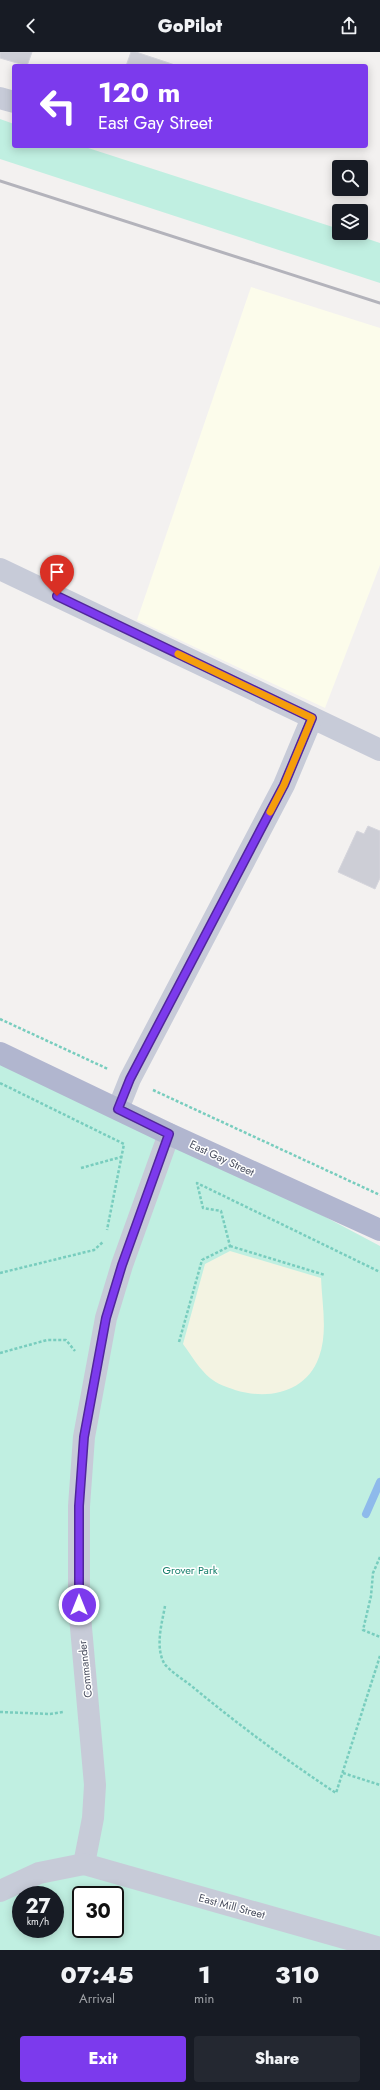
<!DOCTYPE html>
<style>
:root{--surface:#171b24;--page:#242831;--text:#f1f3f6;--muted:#9ea1a6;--accent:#7c3aed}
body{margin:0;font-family:Jost,sans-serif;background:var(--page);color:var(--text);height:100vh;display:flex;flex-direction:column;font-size:15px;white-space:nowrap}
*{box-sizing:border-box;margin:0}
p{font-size:13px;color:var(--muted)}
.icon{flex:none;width:22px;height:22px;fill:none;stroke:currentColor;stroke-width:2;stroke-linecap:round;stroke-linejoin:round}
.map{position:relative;height:1898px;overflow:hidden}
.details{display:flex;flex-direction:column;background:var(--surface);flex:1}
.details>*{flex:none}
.top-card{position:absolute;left:12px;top:12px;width:356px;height:84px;border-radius:4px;box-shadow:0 2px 10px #0003;background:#7c3aed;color:#fff;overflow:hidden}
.controls{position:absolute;left:332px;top:108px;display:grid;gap:8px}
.controls a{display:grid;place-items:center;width:36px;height:36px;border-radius:4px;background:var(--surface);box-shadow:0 2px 10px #0003;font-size:20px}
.speed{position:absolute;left:12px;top:1834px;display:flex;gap:8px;font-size:20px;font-weight:700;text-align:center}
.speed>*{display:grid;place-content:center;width:52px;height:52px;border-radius:50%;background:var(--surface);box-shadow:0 2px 10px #0003;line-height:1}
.speed small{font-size:10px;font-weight:400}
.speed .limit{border:2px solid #111;border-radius:6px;background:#fff;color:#111}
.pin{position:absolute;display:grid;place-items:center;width:34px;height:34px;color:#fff;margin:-41px -17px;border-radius:50% 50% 50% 0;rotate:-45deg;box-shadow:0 0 4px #0007}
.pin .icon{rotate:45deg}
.me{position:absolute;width:44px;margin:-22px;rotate:0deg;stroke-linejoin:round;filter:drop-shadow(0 0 3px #0008)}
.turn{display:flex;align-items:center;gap:14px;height:84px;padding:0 20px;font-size:18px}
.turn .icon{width:52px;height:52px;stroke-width:2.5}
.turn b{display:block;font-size:28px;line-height:34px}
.eta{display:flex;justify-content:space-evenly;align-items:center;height:68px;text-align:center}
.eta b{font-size:24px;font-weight:800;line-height:28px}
.cta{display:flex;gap:8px;margin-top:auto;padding:8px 20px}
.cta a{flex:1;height:46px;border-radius:4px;background:var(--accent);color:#fff;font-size:16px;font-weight:800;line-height:46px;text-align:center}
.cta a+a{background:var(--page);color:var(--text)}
header{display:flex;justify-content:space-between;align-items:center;height:52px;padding:0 20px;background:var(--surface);font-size:18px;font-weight:800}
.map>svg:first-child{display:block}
.commercial{fill:#fcfceb}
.green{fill:#c0efe1;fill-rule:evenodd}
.sand{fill:#f3f3e2}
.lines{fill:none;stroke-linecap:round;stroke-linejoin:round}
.stream{stroke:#8ebaeb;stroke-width:8}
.building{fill:#cdced6;stroke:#d5d5dc}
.path{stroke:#78cdbe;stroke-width:2.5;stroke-dasharray:3 2;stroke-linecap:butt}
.minor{stroke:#c7cbd8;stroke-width:22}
.major{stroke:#b1b6cf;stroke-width:22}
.rail{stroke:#b3b3bb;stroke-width:3}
.route-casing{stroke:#51269a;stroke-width:10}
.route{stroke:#7c3aed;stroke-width:7}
.slow{stroke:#f59e0b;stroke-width:7}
.labels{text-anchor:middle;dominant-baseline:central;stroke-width:3;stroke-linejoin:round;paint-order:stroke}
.street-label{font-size:11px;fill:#484d5e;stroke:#fff}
.park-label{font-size:11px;fill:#19806d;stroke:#fff}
</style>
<header><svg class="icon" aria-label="back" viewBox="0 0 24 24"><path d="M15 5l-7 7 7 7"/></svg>GoPilot<svg class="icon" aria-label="share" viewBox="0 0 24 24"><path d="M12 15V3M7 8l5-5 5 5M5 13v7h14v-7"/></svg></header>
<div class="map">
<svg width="380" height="1898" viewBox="0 0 380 1898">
<rect width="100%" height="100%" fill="#f3f1f0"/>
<polygon class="commercial" points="251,235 380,276 380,513 325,656 137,568"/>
<g class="green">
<polygon points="0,67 14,72 14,94 82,94 339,177 339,181 350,181 380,191 380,231 0,107"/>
<path d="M 0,1001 L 169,1082 L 380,1194 L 380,1898 L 0,1898 ZM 21,1843 L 55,1843 L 55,1877 L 21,1877 ZM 81,1843 L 115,1843 L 115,1877 L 81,1877 Z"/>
</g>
<path class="sand" d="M 230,1199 L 321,1226 C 322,1252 328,1280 319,1305 C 306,1341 268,1348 235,1338 C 227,1335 217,1332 210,1326 C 200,1318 191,1303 183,1292 L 205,1212 Z"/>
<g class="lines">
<polyline class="stream" points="366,1462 380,1430"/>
</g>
<g class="building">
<polygon points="0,0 32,0 27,14 0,6"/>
<polygon points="131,0 136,0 178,14 126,14"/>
<polygon points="368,774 380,779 380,826 375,837 338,820 357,779 364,782"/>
</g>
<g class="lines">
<g class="path">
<polyline points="0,967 108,1017"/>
<polyline points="0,1031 124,1092 107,1178"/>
<polyline points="153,1038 380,1143"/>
<polyline points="81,1116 121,1105"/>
<polyline points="230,1194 325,1223"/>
<polyline points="0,1221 94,1198 103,1190"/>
<polyline points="179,1290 202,1208 230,1194 221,1159 203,1156 197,1131 380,1220"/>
<polyline points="0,1301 47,1288 66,1288 75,1299"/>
<polyline points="380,1505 373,1521 371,1544 363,1578 380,1585"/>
<path d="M 165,1554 C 162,1571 155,1594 164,1611 C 168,1618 187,1630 194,1636 C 240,1674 286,1708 336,1741 L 380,1604"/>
<polyline points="0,1660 50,1662 63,1660"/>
<polyline points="343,1721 380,1733"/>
</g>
<g class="minor">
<polyline points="0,46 14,50"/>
<polyline points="0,517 380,698"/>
<polyline points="118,1057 130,1027 284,733 312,666"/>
<polyline points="84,1812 93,1766 95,1733 79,1553 79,1454 84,1385 106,1266 122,1213 169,1082"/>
<polyline points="0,1839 39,1821 84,1812 380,1896"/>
</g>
<polyline class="major" points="0,1001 169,1082 380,1178"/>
<polyline class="rail" points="0,129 380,251"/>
</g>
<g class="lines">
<defs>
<polyline id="route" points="57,544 312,666 284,733 130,1027 118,1057 169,1082 122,1213 106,1266 84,1385 79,1454 79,1553"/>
</defs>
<use href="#route" class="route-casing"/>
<use href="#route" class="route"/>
<polyline class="slow" points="178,602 312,666 284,733 270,760"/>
</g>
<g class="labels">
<g class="street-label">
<text transform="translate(222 1106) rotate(25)">East Gay Street</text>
<text transform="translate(85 1617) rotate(-96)">Commander</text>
<text transform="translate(232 1854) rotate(15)">East Mill Street</text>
</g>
<g class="park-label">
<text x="190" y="1518">Grover Park</text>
</g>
</g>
</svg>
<div class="controls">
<a><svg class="icon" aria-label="search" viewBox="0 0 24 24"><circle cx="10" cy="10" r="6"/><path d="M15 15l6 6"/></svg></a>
<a><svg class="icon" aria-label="layers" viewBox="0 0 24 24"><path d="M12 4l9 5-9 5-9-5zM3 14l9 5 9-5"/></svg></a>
</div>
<div class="speed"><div>27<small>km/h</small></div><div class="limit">30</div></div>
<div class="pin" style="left:57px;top:544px;background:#d93025"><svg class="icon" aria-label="arrive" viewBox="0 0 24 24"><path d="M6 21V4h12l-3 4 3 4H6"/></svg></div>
<svg class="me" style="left:79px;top:1553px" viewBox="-20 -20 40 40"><circle r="17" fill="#7c3aed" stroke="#fff" stroke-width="3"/><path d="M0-11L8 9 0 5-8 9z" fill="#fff"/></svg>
<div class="top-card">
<div class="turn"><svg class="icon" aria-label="left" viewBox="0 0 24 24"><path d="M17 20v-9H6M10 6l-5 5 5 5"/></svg><div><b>120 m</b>East Gay Street</div></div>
</div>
</div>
<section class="details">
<div class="eta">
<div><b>07:45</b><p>Arrival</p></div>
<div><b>1</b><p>min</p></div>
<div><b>310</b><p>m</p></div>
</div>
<div class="cta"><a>Exit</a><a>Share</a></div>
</section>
